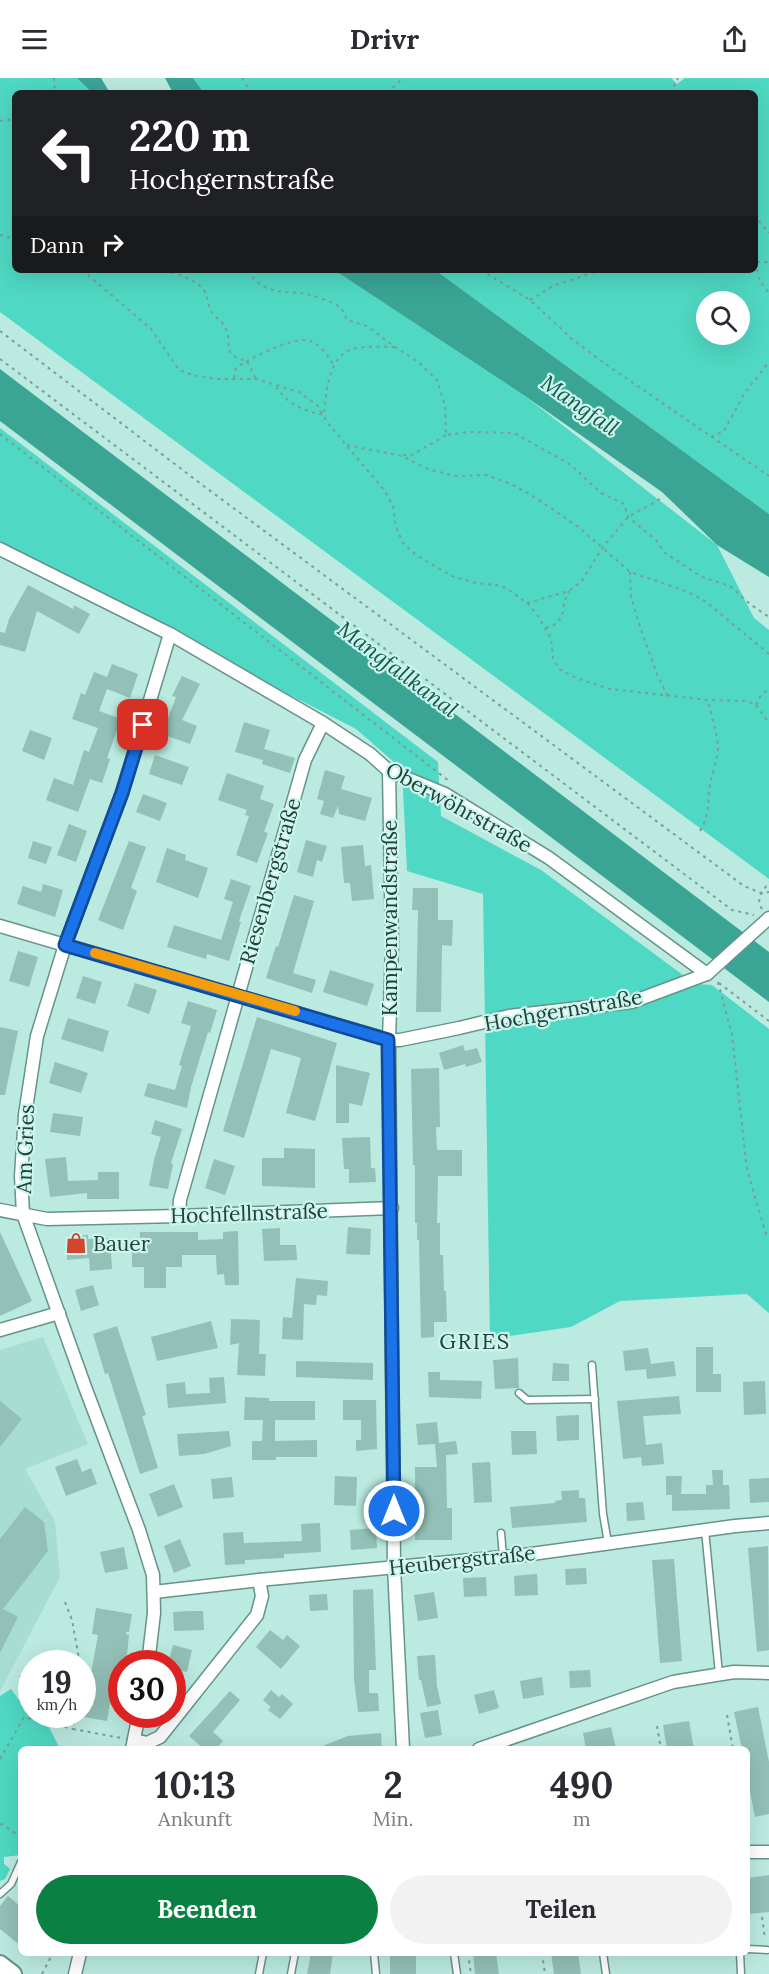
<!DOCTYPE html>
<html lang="de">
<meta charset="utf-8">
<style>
:root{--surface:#fff;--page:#f2f2f3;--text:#2b2b33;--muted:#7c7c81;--accent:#0b8043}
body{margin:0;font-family:Lora,serif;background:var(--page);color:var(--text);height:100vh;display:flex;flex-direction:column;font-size:22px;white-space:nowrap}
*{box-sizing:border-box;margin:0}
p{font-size:20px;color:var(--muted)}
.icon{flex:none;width:33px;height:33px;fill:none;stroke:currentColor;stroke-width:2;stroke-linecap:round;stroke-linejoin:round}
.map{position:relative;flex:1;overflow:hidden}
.details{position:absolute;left:18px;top:1668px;width:732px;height:210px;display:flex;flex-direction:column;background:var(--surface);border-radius:9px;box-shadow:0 6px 24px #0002}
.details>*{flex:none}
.banner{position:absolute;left:12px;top:12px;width:746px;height:183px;border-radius:9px;box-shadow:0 6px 24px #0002;background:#202124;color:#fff;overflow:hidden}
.controls{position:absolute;left:696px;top:213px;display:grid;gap:12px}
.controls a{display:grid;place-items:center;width:54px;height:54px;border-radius:50%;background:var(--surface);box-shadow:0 6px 24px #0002;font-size:30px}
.speed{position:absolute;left:18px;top:1572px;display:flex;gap:12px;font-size:30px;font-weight:700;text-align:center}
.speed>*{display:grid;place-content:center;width:78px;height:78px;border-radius:50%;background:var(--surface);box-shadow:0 6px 24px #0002;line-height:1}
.speed small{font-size:15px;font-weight:400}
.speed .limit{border:9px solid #d22;background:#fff;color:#111}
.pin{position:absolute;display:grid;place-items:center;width:51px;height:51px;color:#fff;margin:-26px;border-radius:12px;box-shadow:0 3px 9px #0006}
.me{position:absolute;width:66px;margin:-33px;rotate:0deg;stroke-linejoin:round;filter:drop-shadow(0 0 4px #0008)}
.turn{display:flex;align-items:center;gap:21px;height:126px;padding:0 18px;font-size:27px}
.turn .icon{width:78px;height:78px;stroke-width:2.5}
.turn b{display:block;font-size:42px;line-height:51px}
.then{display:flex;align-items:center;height:57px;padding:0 18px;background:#0003;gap:12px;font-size:22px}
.eta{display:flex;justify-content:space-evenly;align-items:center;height:102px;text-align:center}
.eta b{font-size:36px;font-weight:700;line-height:42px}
.action{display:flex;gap:12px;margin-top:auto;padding:12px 18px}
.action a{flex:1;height:69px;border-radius:36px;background:var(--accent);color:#fff;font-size:24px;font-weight:700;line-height:69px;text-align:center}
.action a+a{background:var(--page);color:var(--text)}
header{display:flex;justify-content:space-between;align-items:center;height:78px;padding:0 18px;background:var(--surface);font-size:27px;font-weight:700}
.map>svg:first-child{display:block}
.built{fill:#a7ddd2}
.green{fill:#4fd8c3;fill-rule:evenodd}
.water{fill:#3aa595}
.building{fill:#93c0b7}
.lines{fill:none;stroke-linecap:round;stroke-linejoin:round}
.service-casing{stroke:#67938a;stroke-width:9}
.minor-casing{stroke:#67938a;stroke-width:15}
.secondary-casing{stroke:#67938a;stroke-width:20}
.path{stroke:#7b9e96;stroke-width:2;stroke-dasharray:3 4.5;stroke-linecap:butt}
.service{stroke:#fff;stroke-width:6}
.minor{stroke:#fff;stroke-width:12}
.secondary{stroke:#fff;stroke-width:16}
.route-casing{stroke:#114b97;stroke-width:15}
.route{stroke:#1a73e8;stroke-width:10}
.slow{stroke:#f59e0b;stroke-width:10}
.labels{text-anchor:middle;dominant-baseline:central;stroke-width:4.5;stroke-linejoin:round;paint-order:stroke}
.street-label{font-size:21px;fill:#293c38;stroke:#c8f7ed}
.poi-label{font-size:21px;fill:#293c38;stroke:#c8f7ed;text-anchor:start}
.water-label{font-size:22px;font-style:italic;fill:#1a554c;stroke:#c8f7ed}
.neighbourhood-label{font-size:22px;letter-spacing:1.5px;fill:#293c38;stroke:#c8f7ed}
</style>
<header><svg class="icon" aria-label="menu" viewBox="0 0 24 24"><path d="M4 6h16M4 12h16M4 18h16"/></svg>Drivr<svg class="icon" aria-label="share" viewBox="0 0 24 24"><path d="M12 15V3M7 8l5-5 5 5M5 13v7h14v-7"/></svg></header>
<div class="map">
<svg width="769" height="1896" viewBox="0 0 769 1896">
<rect width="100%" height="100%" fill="#bbeae0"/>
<polygon class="built" points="43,1259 88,1366 25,1391 55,1444 60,1499 0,1613 0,1272"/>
<g class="green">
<polygon points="0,0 77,0 92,15 15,15 15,192 334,192 525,318 717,467 754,540 769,552 769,801 0,234"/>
<path d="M 193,0 L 671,0 L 677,6 L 685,0 L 769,0 L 769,436 L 435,192 L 754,192 L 754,15 L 204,15 ZM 706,224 L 740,224 L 740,256 L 706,256 Z"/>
<polygon points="0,350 438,684 441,738 541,792 695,906 712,907 769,951 769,1235 747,1216 620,1223 571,1249 490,1261 483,816 407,793 402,691 356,651 0,468"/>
<polygon points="11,1611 19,1622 31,1611 32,1636 77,1636 78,1638 67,1645 49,1649 60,1671 73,1671 21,1671 21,1753 19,1760 21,1762 21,1777 4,1779 4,1786 10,1791 5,1801 0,1803 0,1618"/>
</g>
<g class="water">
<polygon points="77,0 101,0 110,15 92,15"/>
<polygon points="165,0 193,0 204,15 173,15"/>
<polygon points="334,192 435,192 769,436 769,499 717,467 662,414 525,318"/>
<polygon points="0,291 769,874 769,924 0,343"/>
</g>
<g class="building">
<polygon points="28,507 73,531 74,527 90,536 79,556 37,533 25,574 0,567 0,554 5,555 9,541"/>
<polygon points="112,586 138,596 130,620 107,611 99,633 121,641 107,680 110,681 102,705 90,701 78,734 46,722 54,700 73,707 84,672 89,674 98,650 72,641 81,615 85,617 94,594 107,599"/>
<polygon points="182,598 200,606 182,642 197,648 190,666 162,656 176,619 172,618"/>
<polygon points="244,644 270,652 264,671 295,680 290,695 262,686 263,682 235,674"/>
<polygon points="30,652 52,660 44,682 22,673"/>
<polygon points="155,677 189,689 182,707 149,696"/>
<polygon points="325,692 345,698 341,711 372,720 365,743 339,736 338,728 333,740 320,736 324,723 317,721"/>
<polygon points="227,695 264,708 260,721 274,726 264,754 268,755 257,785 236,777 249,738 245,737 247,732 218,722"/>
<polygon points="143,716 167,725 160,743 136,734"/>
<polygon points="69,746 87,753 76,784 57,777"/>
<polygon points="306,762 327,768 322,784 317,782 313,799 297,794"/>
<polygon points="33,763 52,769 46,786 28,780"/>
<polygon points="129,763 146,769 131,810 137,813 123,852 98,842"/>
<polygon points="363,767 365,788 371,787 374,821 352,823 350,805 344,805 341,769"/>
<polygon points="167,770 186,777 185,782 208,790 198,820 156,804"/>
<polygon points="231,801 251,808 239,843 241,844 229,883 207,876 206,881 167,869 174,847 221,862 233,824 224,821"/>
<polygon points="43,806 63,812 55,839 17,826 23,808 41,814"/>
<polygon points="413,810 438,810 438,842 453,842 452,868 442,867 441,934 416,934 418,832 412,832"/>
<polygon points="294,817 314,823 293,895 316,902 312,915 266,900 276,868 278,869"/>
<polygon points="18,873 38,879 29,909 9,903"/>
<polygon points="330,892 374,906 367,928 323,914"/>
<polygon points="83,898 102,904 95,926 76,920"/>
<polygon points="135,905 157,912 149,936 127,928"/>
<polygon points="188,923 217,932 210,955 208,954 191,1009 187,1030 144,1018 148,1005 175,1012 182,988 179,987 191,948 181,945"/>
<polygon points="257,939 337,965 315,1043 286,1035 301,980 271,971 244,1060 223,1053"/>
<polygon points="68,940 109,953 103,974 61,961"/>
<polygon points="0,949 18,953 5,1017 0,1017"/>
<polygon points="463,967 465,973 477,970 482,984 466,989 465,986 444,992 439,975"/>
<polygon points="55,984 88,995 81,1015 49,1005"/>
<polygon points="336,987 370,995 362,1028 349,1025 349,1045 336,1045"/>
<polygon points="439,990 440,1049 436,1049 437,1072 462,1072 462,1098 438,1098 437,1145 440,1145 440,1177 443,1177 444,1213 446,1213 447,1244 434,1244 434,1259 421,1260 419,1162 417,1162 417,1145 415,1145 415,1087 413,1087 411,991"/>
<polygon points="53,1035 83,1039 80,1058 50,1054"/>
<polygon points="155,1042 182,1051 171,1085 173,1086 168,1111 149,1108 154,1082 161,1059 151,1056"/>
<polygon points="370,1059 371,1090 375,1090 376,1104 349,1105 349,1091 344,1091 342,1060"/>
<polygon points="284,1070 315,1071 315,1110 262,1108 262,1080 284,1080"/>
<polygon points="66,1079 68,1103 98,1102 98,1094 119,1094 119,1121 87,1121 87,1115 50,1119 45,1081"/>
<polygon points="214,1081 235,1088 225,1117 205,1110"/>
<polygon points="348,1149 371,1151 370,1177 346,1176"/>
<polygon points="280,1150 280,1167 296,1167 297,1182 264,1183 262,1151"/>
<polygon points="238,1153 239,1207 225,1207 224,1196 217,1197 216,1177 182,1177 182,1189 166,1189 166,1210 144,1210 144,1189 132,1189 132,1170 140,1170 140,1154 198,1154 198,1162 223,1161 223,1154"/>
<polygon points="0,1154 32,1223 0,1238"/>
<polygon points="88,1157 88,1161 110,1160 112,1191 90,1193 89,1180 67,1182 66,1159"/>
<polygon points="296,1200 328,1203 327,1218 317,1217 316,1227 304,1226 303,1262 282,1261 283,1239 292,1240"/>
<polygon points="93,1207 99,1227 81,1233 75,1212"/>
<polygon points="231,1241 260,1242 259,1276 266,1276 265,1298 237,1297 239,1265 230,1267"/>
<polygon points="211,1243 218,1270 157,1283 151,1259"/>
<polygon points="117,1248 146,1337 142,1338 158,1390 140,1396 108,1295 105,1296 93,1256"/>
<polygon points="696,1269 713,1269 713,1296 721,1296 721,1314 696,1314"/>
<polygon points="648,1270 651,1286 674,1283 676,1298 647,1301 646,1291 625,1293 623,1273"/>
<polygon points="518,1280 519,1310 495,1311 493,1282"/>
<polygon points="296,1283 373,1285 373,1302 296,1299"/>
<polygon points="553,1285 569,1286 569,1303 552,1303"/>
<polygon points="428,1294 440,1294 440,1302 482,1303 481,1321 429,1319"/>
<polygon points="224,1299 226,1325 168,1330 166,1306 185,1304 186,1316 210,1315 209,1300"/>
<polygon points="765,1303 766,1336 744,1337 743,1304"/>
<polygon points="679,1318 681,1336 643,1338 646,1367 662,1365 664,1386 642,1388 641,1379 623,1381 617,1323"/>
<polygon points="245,1319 269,1320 269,1323 315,1323 315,1342 275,1342 275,1363 317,1362 317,1379 276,1379 276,1382 252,1382 252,1363 262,1363 263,1342 244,1342"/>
<polygon points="343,1322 376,1322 377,1371 356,1373 356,1362 361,1362 361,1342 343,1342"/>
<polygon points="0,1323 22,1341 0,1369"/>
<polygon points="579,1337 579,1362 557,1363 556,1338"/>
<polygon points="437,1344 439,1365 456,1363 458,1376 446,1377 447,1430 452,1430 452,1462 415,1462 415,1389 437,1389 435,1366 418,1367 416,1346"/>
<polygon points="229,1353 231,1368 204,1376 179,1378 177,1356"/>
<polygon points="511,1353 536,1353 537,1376 512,1377"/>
<polygon points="77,1381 82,1394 91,1390 97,1406 66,1418 55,1389"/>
<polygon points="490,1384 492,1424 474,1425 472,1385"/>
<polygon points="712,1392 723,1392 723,1407 729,1407 730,1431 672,1433 672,1417 666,1417 666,1398 682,1398 681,1416 706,1416 706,1407 713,1407"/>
<polygon points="335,1398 357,1399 356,1428 334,1427"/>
<polygon points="232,1399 234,1419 213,1421 211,1401"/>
<polygon points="769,1400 769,1424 750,1425 749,1401"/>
<polygon points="174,1406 183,1429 158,1439 149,1416"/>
<polygon points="579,1412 579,1420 585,1420 587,1444 512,1450 510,1429 555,1425 555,1423 562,1422 561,1413"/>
<polygon points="643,1424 645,1442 627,1443 626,1425"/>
<polygon points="25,1429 44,1444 48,1473 3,1531 18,1539 0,1575 0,1461"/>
<polygon points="320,1445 321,1474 284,1476 284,1480 245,1482 245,1486 225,1487 223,1455 243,1454 244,1465 302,1463 301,1446"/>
<polygon points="376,1450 377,1470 351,1472 350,1452"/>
<polygon points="180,1461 191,1488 174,1495 164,1468"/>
<polygon points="768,1468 769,1572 757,1574 748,1470"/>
<polygon points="124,1469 128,1491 105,1495 100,1474"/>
<polygon points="674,1481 682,1583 660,1585 652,1482"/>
<polygon points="586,1490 587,1506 566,1507 565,1491"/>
<polygon points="537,1496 538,1517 515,1518 514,1498"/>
<polygon points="486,1499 487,1518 464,1519 463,1500"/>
<polygon points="373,1511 376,1592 369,1592 369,1615 378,1615 379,1633 358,1634 354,1601 353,1512"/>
<polygon points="434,1514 438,1540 418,1543 414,1517"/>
<polygon points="327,1516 328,1532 310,1533 309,1517"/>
<polygon points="96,1530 132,1536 129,1554 126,1554 126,1556 129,1557 126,1586 122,1586 122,1608 113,1606 107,1643 83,1639 98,1557 92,1556"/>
<polygon points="188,1533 203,1533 204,1552 174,1553 173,1534"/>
<polygon points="270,1552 283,1562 287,1557 300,1568 281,1591 256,1569"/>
<polygon points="173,1567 192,1572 187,1594 172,1591 172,1586 168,1586"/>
<polygon points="435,1577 437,1608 441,1626 427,1629 421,1602 419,1602 417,1578"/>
<polygon points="590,1592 591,1609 570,1610 569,1593"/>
<polygon points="542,1599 544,1617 523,1621 520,1603"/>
<polygon points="271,1612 279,1619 282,1616 293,1626 280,1641 268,1632 271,1629 263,1622"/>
<polygon points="494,1612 499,1630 479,1636 474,1617"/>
<polygon points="230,1613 240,1622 213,1654 223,1663 216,1671 204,1671 189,1658"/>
<polygon points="758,1629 769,1684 769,1736 755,1739 747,1698 747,1671 742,1671 734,1634"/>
<polygon points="438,1632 442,1657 425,1660 420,1635"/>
<polygon points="689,1643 694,1671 667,1671 663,1647"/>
<polygon points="611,1649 616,1671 586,1671 583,1655"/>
<polygon points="381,1655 382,1671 315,1671 348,1658"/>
<polygon points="769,1797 769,1834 747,1836 747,1800"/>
<polygon points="8,1818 21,1829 21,1868 0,1851 0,1828"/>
<polygon points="311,1875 333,1875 330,1896 307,1896"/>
<rect x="390" y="1875" width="26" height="21"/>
<polygon points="473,1875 496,1875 499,1896 475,1896"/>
<polygon points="551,1875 578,1875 581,1896 554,1896"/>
</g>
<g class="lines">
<defs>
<g id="service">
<polyline points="592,1287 603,1436 608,1465"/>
<polyline points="519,1315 527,1322 595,1321"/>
<polyline points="705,1452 719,1596"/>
<polyline points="501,1455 503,1479"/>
<polyline points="0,1816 11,1806 21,1784"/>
<polyline points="747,1871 767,1872"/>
<polyline points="374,1875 376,1896"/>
<polyline points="454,1875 457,1896"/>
<polyline points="603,1875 606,1896"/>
<polyline points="740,1875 741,1896"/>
<polyline points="259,1896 263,1875"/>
<polyline points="291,1896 295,1875"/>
</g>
<g id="minor">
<polyline points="0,471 170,556 323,645 370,676 389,693 445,716 549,780 707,896"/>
<polyline points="389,693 392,867 389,962 394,1489 403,1671"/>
<polyline points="0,848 389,962 400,962 459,950 509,938 632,924 707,896 769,840"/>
<polyline points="0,1132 47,1141 179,1138 392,1130"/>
<polyline points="179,1138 180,1122 305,682 323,645"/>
<polyline points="0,1252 59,1235"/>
<polyline points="154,1514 259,1502 524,1477 735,1448 769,1445"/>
<polyline points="148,1586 154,1535 153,1497 139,1452 85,1309 23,1136 21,1098 25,1037 37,958 65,867 122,715 170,556"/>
<polyline points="134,1662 147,1665 160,1659 257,1537 262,1518 259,1502"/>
<polyline points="132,1671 139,1636"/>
<polyline points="479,1671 673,1604 734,1594 769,1595"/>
<polyline points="747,1774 769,1774"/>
<polyline points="75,1896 80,1875"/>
</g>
<polyline id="secondary" points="0,1886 13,1896"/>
</defs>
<use href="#service" class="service-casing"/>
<use href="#minor" class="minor-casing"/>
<use href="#secondary" class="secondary-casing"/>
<g class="path">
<polyline points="54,0 55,15"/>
<polyline points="242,0 251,15"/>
<polyline points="387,15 403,0"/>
<polyline points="670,15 678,0"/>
<polyline points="0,43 15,41"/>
<polyline points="754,137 769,155"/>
<polyline points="0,157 15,161"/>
<polyline points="756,184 759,202 769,215"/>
<polyline points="757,184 769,184"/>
<polyline points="82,192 151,251 179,292 193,297 215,301 256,301 299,314 317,327 327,344 384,412 393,428 396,449 403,465 416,477 452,498 476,505 496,507 506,510 527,525 538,538 551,560 553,580 559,591 576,600 610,611 708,622 747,623 756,627 769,645"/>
<path d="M 164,192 C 176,196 195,201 203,211 C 208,217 207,226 211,233 C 215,240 223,243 226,251 C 233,268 220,276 247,283 L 256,301"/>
<path d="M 249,192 C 258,214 281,214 301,215 C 308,215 335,225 340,229 C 343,232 345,238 347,242 L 367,248 L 395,269 L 417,283 L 437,302 L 445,327 L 446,357 L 469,354 L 514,355 L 571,387 L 601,415 L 624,426 L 628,439 L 656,462 L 665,475 L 702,499 L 730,508 L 750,526 L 769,539"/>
<polyline points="481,192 530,222 572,261 604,285 769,398"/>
<polyline points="530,222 553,208 601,192"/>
<polyline points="0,253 205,409 744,808 761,815 769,814"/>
<polyline points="0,281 732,832 754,837"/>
<path d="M 234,300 L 236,290 C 250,280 295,257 311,263 C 322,268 328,278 334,288"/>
<path d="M 276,309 C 288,326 303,333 324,337 C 326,314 328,274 357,270 C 369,268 383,269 395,269"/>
<polyline points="0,356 449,703"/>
<polyline points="711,359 724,353 744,316 769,284"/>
<polyline points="347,367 402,378 428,391 455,398 486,397 511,406 536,420 581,451 630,494 686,513 705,523 769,576"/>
<polyline points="403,377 412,377 446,357"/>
<polyline points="630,494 631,519 640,549 658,599 668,618"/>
<polyline points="527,525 569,513 581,504 603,469 628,439 662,420"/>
<polyline points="546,550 553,548 562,539 564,525 569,513"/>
<polyline points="756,627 761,617 769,611"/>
<path d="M 700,753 C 712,733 706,722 711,702 C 713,692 718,681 718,669 C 717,654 711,637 708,622"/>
<path d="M 762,831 C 755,821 763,813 769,804"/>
<polyline points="718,904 732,957 747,1092 766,1156 769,1157"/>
<polyline points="719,905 769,943"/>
<polyline points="65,1524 72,1542 80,1586"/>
<polyline points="47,1586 52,1586"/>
<polyline points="20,1598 24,1602 32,1601"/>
<polyline points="75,1636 73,1651 121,1660"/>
<polyline points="727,1637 733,1671"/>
<polyline points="657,1648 661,1671"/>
<polyline points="0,1681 24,1639 73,1651"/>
<polyline points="0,1746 3,1747 21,1759"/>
<polyline points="747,1746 750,1761"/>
<polyline points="762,1839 765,1861"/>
<polyline points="468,1875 471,1896"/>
<polyline points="542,1875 545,1896"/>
<polyline points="42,1896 53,1875"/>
</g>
<use href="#service" class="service"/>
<use href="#minor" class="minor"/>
<use href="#secondary" class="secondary"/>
</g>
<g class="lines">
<defs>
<polyline id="route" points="143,647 122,715 65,867 388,962 394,1433"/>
</defs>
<use href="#route" class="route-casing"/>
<use href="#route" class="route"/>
<polyline class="slow" points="95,875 295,933"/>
</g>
<defs>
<symbol id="shop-bare" viewBox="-9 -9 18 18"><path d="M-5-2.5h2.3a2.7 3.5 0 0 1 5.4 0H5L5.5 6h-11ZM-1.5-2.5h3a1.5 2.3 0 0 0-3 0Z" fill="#d14531" stroke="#c8f7ed" stroke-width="2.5" paint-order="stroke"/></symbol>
</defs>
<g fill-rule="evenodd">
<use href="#shop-bare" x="61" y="1150" width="30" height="30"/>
</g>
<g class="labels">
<g class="street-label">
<text transform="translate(459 729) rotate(29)">Oberwöhrstraße</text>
<text transform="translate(270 803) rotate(-74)">Riesenbergstraße</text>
<text transform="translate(389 840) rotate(-90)">Kampenwandstraße</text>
<text transform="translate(563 932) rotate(-10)">Hochgernstraße</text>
<text transform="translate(25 1071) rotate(-88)">Am Gries</text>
<text transform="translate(249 1135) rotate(-2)">Hochfellnstraße</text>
<text transform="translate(462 1482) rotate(-6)">Heubergstraße</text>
</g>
<g class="poi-label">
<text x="93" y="1165">Bauer</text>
</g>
<g class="water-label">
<text transform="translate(580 327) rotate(35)">Mangfall</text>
<text transform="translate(398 591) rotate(37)">Mangfallkanal</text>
</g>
<g class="neighbourhood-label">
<text x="475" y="1263">GRIES</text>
</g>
</g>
</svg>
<div class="controls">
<a><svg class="icon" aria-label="search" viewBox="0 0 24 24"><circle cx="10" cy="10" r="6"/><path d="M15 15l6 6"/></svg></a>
</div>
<div class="speed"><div>19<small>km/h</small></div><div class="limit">30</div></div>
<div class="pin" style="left:143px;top:647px;background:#d93025"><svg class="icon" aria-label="arrive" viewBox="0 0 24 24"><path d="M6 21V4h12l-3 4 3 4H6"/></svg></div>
<svg class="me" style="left:394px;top:1433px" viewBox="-20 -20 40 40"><circle r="17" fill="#1a73e8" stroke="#fff" stroke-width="3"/><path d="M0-11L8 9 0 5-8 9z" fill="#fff"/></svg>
<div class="banner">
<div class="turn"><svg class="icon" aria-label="left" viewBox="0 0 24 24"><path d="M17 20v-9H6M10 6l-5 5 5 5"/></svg><div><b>220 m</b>Hochgernstraße</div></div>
<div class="then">Dann<svg class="icon" aria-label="right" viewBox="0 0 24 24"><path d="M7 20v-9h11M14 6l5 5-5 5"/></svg></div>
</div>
<section class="details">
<div class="eta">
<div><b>10:13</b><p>Ankunft</p></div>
<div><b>2</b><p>Min.</p></div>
<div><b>490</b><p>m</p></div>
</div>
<div class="action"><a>Beenden</a><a>Teilen</a></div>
</section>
</div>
